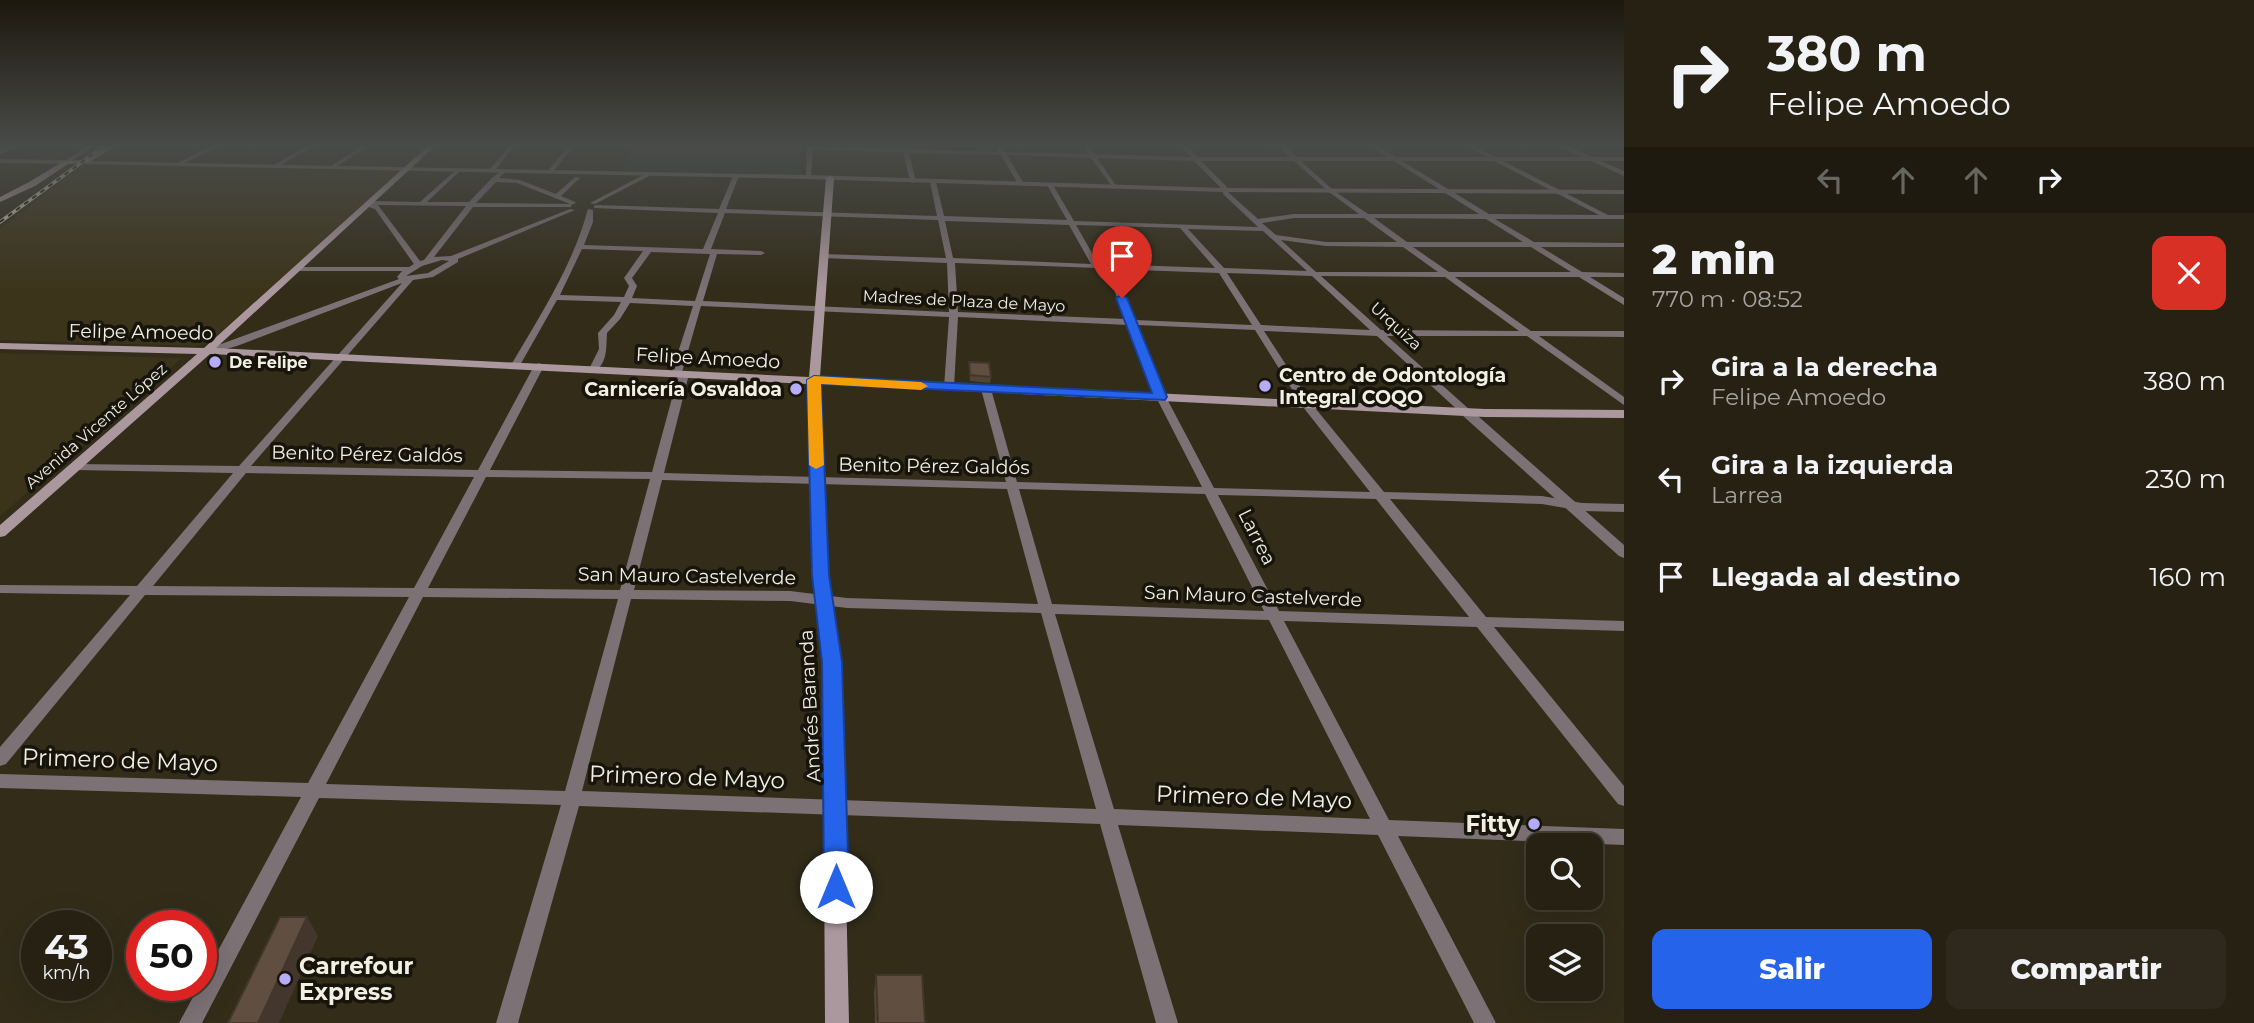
<!DOCTYPE html>
<html lang="es">
<meta charset="utf-8">
<style>
:root{--surface:#262113;--page:#2e291c;--text:#f1f3f6;--muted:#a4a3a0;--line:#423e33;--accent:#2563eb}
body{margin:0;font-family:Montserrat,sans-serif;background:var(--page);color:var(--text);height:100vh;display:flex;flex-direction:column;font-size:26px;white-space:nowrap}
*{box-sizing:border-box;margin:0}
p{font-size:23px;color:var(--muted)}
.icon{flex:none;width:38px;height:38px;fill:none;stroke:currentColor;stroke-width:2;stroke-linecap:round;stroke-linejoin:round}
.map{position:relative;flex:1;overflow:hidden}
.sheet{display:flex;flex-direction:column;background:var(--surface);width:630px}
.sheet>*{flex:none}
.hud{background:#262113;color:var(--text);overflow:hidden}
.tools{position:absolute;left:1526px;top:833px;display:grid;gap:14px}
.tools a{display:grid;place-items:center;width:77px;height:77px;border-radius:14px;background:var(--surface);box-shadow:0 7px 28px #0002,0 0 0 2px var(--line);font-size:35px}
.speed{position:absolute;left:21px;top:910px;display:flex;gap:14px;font-size:35px;font-weight:700;text-align:center}
.speed>*{display:grid;place-content:center;width:91px;height:91px;border-radius:50%;background:var(--surface);box-shadow:0 7px 28px #0002,0 0 0 2px var(--line);line-height:1}
.speed small{font-size:18px;font-weight:400}
.speed .limit{border:10px solid #d22;background:#fff;color:#111}
.pin{position:absolute;display:grid;place-items:center;width:60px;height:60px;color:#fff;margin:-72px -30px;border-radius:50% 50% 50% 0;rotate:-45deg;box-shadow:0 0 7px #0007}
.pin .icon{rotate:45deg}
.me{position:absolute;width:77px;margin:-38px;rotate:0deg;stroke-linejoin:round;filter:drop-shadow(0 0 5px #0008)}
.turn{display:flex;align-items:center;gap:24px;height:147px;padding:0 28px;font-size:32px}
.turn .icon{width:91px;height:91px;stroke-width:2.5}
.turn b{display:block;font-size:49px;line-height:60px}
.lanes{display:flex;align-items:center;height:66px;padding:0 28px;background:#0003;justify-content:center;gap:35px;direction:ltr}
.lanes .off{opacity:.35}
.round{display:grid;place-items:center;flex:none;width:74px;height:74px;border-radius:14px;background:var(--page)}
.overview{display:flex;align-items:center;justify-content:space-between;height:119px;padding:0 28px}
h1{font-size:42px;font-weight:800;line-height:52px}
.action{display:flex;gap:14px;margin-top:auto;padding:14px 28px}
.action a{flex:1;height:80px;border-radius:14px;background:var(--accent);color:#fff;font-size:28px;font-weight:800;line-height:80px;text-align:center}
.action a+a{background:var(--page);color:var(--text)}
ul{padding:0;list-style:none}
li{display:flex;align-items:center;gap:21px;height:98px;padding:0 28px}
li div{flex:1}
li b{display:block;font-size:26px}
li em{font-style:normal}
main{display:flex;flex:1;min-height:0}
.map>svg:first-child{display:block}
.built{fill:#3c341a}
.green{fill:#2d3c2c}
.lines{fill:none;stroke-linecap:round;stroke-linejoin:round}
.minor{fill:#7c7175;fill-rule:evenodd}
.tertiary{fill:#7c7175;fill-rule:evenodd}
.secondary{fill:#aa989e;fill-rule:evenodd}
.rail-casing{stroke:#cac7b9;stroke-width:3.5}
.rail{stroke:#17140c;stroke-width:2;stroke-dasharray:5;stroke-linecap:butt}
.wall{fill:#534437}
.shaded-wall{fill:#43372d}
.building{fill:#604f40;stroke:#43372d;stroke-width:2}
.route{fill:#2563eb;stroke:#184099;stroke-width:2}
.slow{fill:#f59e0b}
.poi-dot{fill:#b6acf8;stroke:#17140c;stroke-width:2.5}
.labels{text-anchor:middle;dominant-baseline:central;stroke-width:7;stroke-linejoin:round;paint-order:stroke}
.far-street-label{font-size:16px;fill:#f2efe3;stroke:#17140c}
.far-poi-label{font-size:16px;font-weight:bold;fill:#f2efe3;stroke:#17140c;text-anchor:start}
.street-label{font-size:19px;fill:#f2efe3;stroke:#17140c}
.poi-label{font-size:19px;font-weight:bold;fill:#f2efe3;stroke:#17140c;text-anchor:start}
.near-street-label{font-size:23px;fill:#f2efe3;stroke:#17140c}
.near-poi-label{font-size:23px;font-weight:bold;fill:#f2efe3;stroke:#17140c;text-anchor:end}
</style>
<main>
<div class="map">
<svg width="1624" height="1023" viewBox="0 0 1624 1023">
<rect width="100%" height="100%" fill="#322c19"/>
<g class="built">
<polygon points="85,163 404,170 208,343 196,346 0,340 0,229"/>
<polygon points="0,353 182,358 0,516"/>
</g>
<polygon class="green" points="634,146 802,146 801,174 622,170"/>
<g class="lines">
<g class="minor">
<polygon points="9,146 17,146 0,155 0,151"/>
<polygon points="88,146 95,146 68,163 63,162"/>
<polygon points="211,146 219,146 183,164 178,163"/>
<polygon points="307,146 315,146 279,166 274,165"/>
<polygon points="362,146 369,146 334,168 329,167"/>
<polygon points="509,146 515,146 494,171 490,171 490,169"/>
<polygon points="568,146 574,146 552,173 548,173 548,171"/>
<path d="M 807,146 L 902,149 L 901,146 L 907,146 L 908,149 L 999,152 L 997,148 L 1000,146 L 1005,152 L 1089,154 L 1083,146 L 1089,146 L 1095,154 L 1191,157 L 1180,146 L 1187,146 L 1198,157 L 1290,157 L 1278,146 L 1285,146 L 1297,157 L 1388,157 L 1371,146 L 1378,146 L 1396,157 L 1487,157 L 1466,146 L 1474,146 L 1496,157 L 1624,157 L 1624,161 L 1503,161 L 1608,215 L 1624,215 L 1624,219 L 1495,219 L 1534,242 L 1624,243 L 1624,247 L 1541,247 L 1582,272 L 1624,273 L 1624,277 L 1590,277 L 1624,298 L 1624,305 L 1579,277 L 1455,277 L 1531,331 L 1624,331 L 1624,337 L 1539,336 L 1624,397 L 1624,405 L 1527,336 L 1387,336 L 1470,410 L 1471,412 L 1470,414 L 1462,414 L 1377,336 L 1264,331 L 1311,403 L 1384,492 L 1542,496 L 1582,503 L 1624,504 L 1624,512 L 1582,511 L 1542,504 L 1390,499 L 1486,617 L 1624,621 L 1624,631 L 1494,627 L 1624,786 L 1624,806 L 1618,804 L 1477,627 L 1284,621 L 1389,820 L 1624,829 L 1624,845 L 1398,836 L 1496,1023 L 1474,1023 L 1378,835 L 1118,825 L 1178,1023 L 1156,1023 L 1100,824 L 579,806 L 518,1023 L 496,1023 L 561,805 L 319,798 L 202,1023 L 179,1023 L 301,797 L 0,788 L 0,774 L 308,783 L 409,597 L 145,595 L 6,764 L 0,766 L 0,747 L 130,595 L 0,593 L 0,585 L 137,586 L 233,473 L 75,470 L 69,467 L 75,464 L 239,466 L 402,283 L 237,346 L 207,354 L 202,351 L 399,279 L 397,277 L 402,271 L 298,271 L 294,269 L 298,267 L 409,267 L 414,264 L 375,209 L 365,206 L 365,204 L 371,201 L 420,202 L 458,168 L 460,171 L 427,202 L 469,202 L 491,179 L 503,169 L 506,171 L 499,178 L 520,180 L 556,194 L 575,177 L 580,178 L 561,196 L 575,202 L 576,203 L 571,205 L 571,207 L 473,207 L 434,257 L 451,256 L 570,209 L 575,210 L 458,259 L 458,262 L 433,277 L 413,280 L 251,466 L 478,470 L 534,366 L 539,363 L 544,366 L 490,470 L 652,472 L 678,376 L 673,376 L 671,374 L 693,306 L 630,303 L 620,319 L 607,333 C 606,348 608,363 594,372 L 589,369 L 599,349 L 598,333 L 614,315 L 621,302 L 557,300 L 519,367 L 513,367 L 511,365 C 541,314 573,265 588,209 L 593,210 L 593,222 L 584,245 L 703,249 L 718,213 L 594,208 L 594,206 L 596,205 L 719,209 L 733,176 L 736,174 L 739,176 L 726,209 L 937,216 L 930,182 L 933,180 L 936,182 L 944,216 L 1067,220 L 1047,185 L 1050,183 L 1053,185 L 1074,221 L 1258,227 L 1224,195 L 1221,188 L 1194,161 L 1097,158 L 1117,187 L 1114,189 L 1091,158 L 1007,155 L 1024,184 L 1021,186 L 1018,184 L 1001,155 L 909,153 L 916,181 L 913,183 L 910,181 L 903,152 L 813,150 L 811,177 L 806,178 ZM 1201,161 L 1294,161 L 1329,192 L 1359,214 L 1294,214 L 1258,219 L 1229,193 L 1226,186 ZM 1301,161 L 1394,161 L 1479,214 L 1368,214 L 1333,190 ZM 1402,161 L 1494,161 L 1599,215 L 1489,214 ZM 496,182 L 517,183 L 570,204 L 476,203 ZM 378,205 L 466,206 L 424,260 L 420,261 ZM 725,213 L 938,220 L 946,258 L 823,254 L 819,256 L 823,258 L 947,263 L 949,312 L 703,301 L 717,254 L 761,255 L 765,253 L 761,251 L 711,249 ZM 1294,218 L 1364,218 L 1397,242 L 1326,242 L 1276,235 L 1262,223 ZM 1374,218 L 1486,219 L 1523,242 L 1407,242 ZM 945,221 L 1069,225 L 1091,264 L 953,258 ZM 1076,225 L 1180,228 L 1215,268 L 1102,264 L 1096,260 ZM 1188,229 L 1263,231 L 1307,271 L 1224,268 ZM 1281,240 L 1326,246 L 1403,247 L 1438,272 L 1316,272 ZM 1413,247 L 1531,247 L 1571,272 L 1449,272 ZM 582,249 L 643,251 L 624,278 L 629,286 L 624,297 L 560,295 ZM 651,252 L 710,254 L 695,301 L 632,298 L 637,286 L 632,278 ZM 442,260 L 449,261 L 428,273 L 406,276 L 422,266 ZM 955,263 L 1099,268 L 1108,275 L 1126,319 L 958,312 ZM 1110,269 L 1219,273 L 1252,325 L 1135,320 L 1116,274 ZM 1227,273 L 1312,276 L 1370,330 L 1261,325 ZM 1321,276 L 1445,277 L 1519,331 L 1381,330 ZM 701,306 L 949,317 L 944,387 L 949,390 L 954,387 L 958,317 L 1128,325 L 1156,397 L 1202,487 L 1017,482 L 991,389 L 986,386 L 981,389 L 1006,482 L 664,473 L 689,374 L 687,372 L 682,372 ZM 1137,325 L 1255,330 L 1303,407 L 1370,492 L 1214,488 L 1166,397 ZM 246,473 L 474,477 L 414,588 L 153,586 ZM 486,477 L 650,479 L 620,590 L 428,588 ZM 662,480 L 1007,489 L 1038,604 L 847,598 L 790,591 L 634,590 ZM 1019,489 L 1205,494 L 1264,611 L 1052,604 ZM 1218,495 L 1376,499 L 1469,617 L 1279,611 ZM 423,597 L 618,599 L 565,791 L 326,784 ZM 631,599 L 790,601 L 847,608 L 1041,613 L 1096,809 L 582,791 ZM 1055,614 L 1269,620 L 1370,819 L 1114,809 Z"/>
<polygon points="649,172 651,175 595,204 590,203"/>
</g>
<g class="tertiary">
<polygon points="1558,146 1567,146 1624,171 1624,176"/>
<polygon points="0,159 66,160 69,162 66,164 0,163"/>
<polygon points="84,161 808,175 1224,188 1624,190 1624,194 1224,192 808,179 86,164"/>
<polygon points="1466,408 1470,409 1624,545 1624,558 1619,556 1462,415 1460,412"/>
</g>
<g class="secondary">
<polygon points="108,146 116,146 88,163 68,164 35,186 0,202 0,197 29,182 64,161 85,160"/>
<polygon points="428,146 435,146 216,348 809,377 826,178 830,176 834,178 820,377 1485,409 1624,410 1624,418 1485,417 820,384 829,575 841,662 849,1023 825,1023 823,662 813,575 808,384 210,354 5,536 0,537 0,525 197,354 0,349 0,343 204,348"/>
</g>
<defs>
<polyline id="rail" points="0,222 104,146"/>
</defs>
<use href="#rail" class="rail-casing"/>
<use href="#rail" class="rail"/>
</g>
<g class="wall">
<polygon points="969,362 991,377 990,383 970,381"/>
<polygon points="876,975 925,1023 875,1023 874,993"/>
</g>
<polygon class="shaded-wall" points="307,917 318,936 279,1023 258,1023"/>
<g class="building">
<polygon points="969,362 989,363 991,377 970,375"/>
<polygon points="280,917 307,917 258,1023 228,1023"/>
<polygon points="876,975 922,975 925,1023 878,1023"/>
</g>
<linearGradient id="sky" x2="0" y2="1"><stop stop-color="#1c180e"/><stop offset="0.5" stop-color="#494b49"/><stop offset="1" stop-color="#494b49" stop-opacity="0"/></linearGradient>
<rect width="1624" height="290" fill="url(#sky)"/>
<polygon class="route" points="1122,295 1127,298 1167,397 1165,400 821,384 829,575 842,662 849,887 845,895 836,899 828,895 824,887 822,662 812,575 807,380 814,376 1152,393 1116,298"/>
<polygon class="slow" points="814,376 921,382 928,386 921,390 821,384 824,465 816,469 809,465 807,380"/>
<g class="poi-dot">
<circle cx="215" cy="362" r="7"/>
<circle cx="1265" cy="386" r="7"/>
<circle cx="796" cy="389" r="7"/>
<circle cx="1534" cy="824" r="7"/>
<circle cx="285" cy="979" r="7"/>
</g>
<g class="labels">
<g class="far-street-label">
<text transform="translate(964 301) rotate(3)">Madres de Plaza de Mayo</text>
<text transform="translate(1396 326) rotate(42)">Urquiza</text>
<text transform="translate(96 426) rotate(-41)">Avenida Vicente López</text>
</g>
<g class="far-poi-label">
<text x="229" y="362">De Felipe</text>
</g>
<g class="street-label">
<text transform="translate(141 332) rotate(1)">Felipe Amoedo</text>
<text transform="translate(708 358) rotate(3)">Felipe Amoedo</text>
<text transform="translate(367 454) rotate(1)">Benito Pérez Galdós</text>
<text transform="translate(934 466) rotate(1)">Benito Pérez Galdós</text>
<text transform="translate(1257 537) rotate(63)">Larrea</text>
<text transform="translate(687 576) rotate(1)">San Mauro Castelverde</text>
<text transform="translate(1253 596) rotate(2)">San Mauro Castelverde</text>
<text transform="translate(810 706) rotate(-93)">Andrés Baranda</text>
</g>
<g class="poi-label">
<text x="1279" y="375">Centro de Odontología<tspan x="1279" dy="22">Integral COQO</tspan></text>
<text x="782" y="389" text-anchor="end">Carnicería Osvaldoa</text>
</g>
<g class="near-street-label">
<text transform="translate(120 760) rotate(2)">Primero de Mayo</text>
<text transform="translate(687 777) rotate(2)">Primero de Mayo</text>
<text transform="translate(1254 797) rotate(2)">Primero de Mayo</text>
</g>
<g class="near-poi-label">
<text x="1520" y="824">Fitty</text>
<text x="299" y="966" text-anchor="start">Carrefour<tspan x="299" dy="26">Express</tspan></text>
</g>
</g>
</svg>
<div class="tools">
<a><svg class="icon" aria-label="search" viewBox="0 0 24 24"><circle cx="10" cy="10" r="6"/><path d="M15 15l6 6"/></svg></a>
<a><svg class="icon" aria-label="layers" viewBox="0 0 24 24"><path d="M12 4l9 5-9 5-9-5zM3 14l9 5 9-5"/></svg></a>
</div>
<div class="speed"><div>43<small>km/h</small></div><div class="limit">50</div></div>
<div class="pin" style="left:1122px;top:298px;background:#d93025"><svg class="icon" aria-label="arrive" viewBox="0 0 24 24"><path d="M6 21V4h12l-3 4 3 4H6"/></svg></div>
<svg class="me" style="left:836px;top:887px" viewBox="-20 -20 40 40"><circle r="19" fill="#fff"/><path d="M0-13L10 11 0 6-10 11z" fill="#2563eb"/></svg>
</div>
<section class="sheet">
<div class="hud">
<div class="turn"><svg class="icon" aria-label="right" viewBox="0 0 24 24"><path d="M7 20v-9h11M14 6l5 5-5 5"/></svg><div><b>380 m</b>Felipe Amoedo</div></div>
<div class="lanes"><svg class="icon off" aria-label="left" viewBox="0 0 24 24"><path d="M17 20v-9H6M10 6l-5 5 5 5"/></svg><svg class="icon off" aria-label="ahead" viewBox="0 0 24 24"><path d="M12 20V5M6 11l6-6 6 6"/></svg><svg class="icon off" aria-label="ahead" viewBox="0 0 24 24"><path d="M12 20V5M6 11l6-6 6 6"/></svg><svg class="icon" aria-label="right" viewBox="0 0 24 24"><path d="M7 20v-9h11M14 6l5 5-5 5"/></svg></div>
</div>
<div class="overview"><div><h1>2 min</h1><p>770 m · 08:52</p></div><a class="round" style="background:#d93025;color:#fff"><svg class="icon" aria-label="close" viewBox="0 0 24 24"><path d="M6 6l12 12M18 6L6 18"/></svg></a></div>
<ul>
<li><svg class="icon" aria-label="right" viewBox="0 0 24 24"><path d="M7 20v-9h11M14 6l5 5-5 5"/></svg><div><b>Gira a la derecha</b><p>Felipe Amoedo</p></div><em>380 m</em></li>
<li><svg class="icon" aria-label="left" viewBox="0 0 24 24"><path d="M17 20v-9H6M10 6l-5 5 5 5"/></svg><div><b>Gira a la izquierda</b><p>Larrea</p></div><em>230 m</em></li>
<li><svg class="icon" aria-label="arrive" viewBox="0 0 24 24"><path d="M6 21V4h12l-3 4 3 4H6"/></svg><div><b>Llegada al destino</b></div><em>160 m</em></li>
</ul>
<div class="action"><a>Salir</a><a>Compartir</a></div>
</section>
</main>
